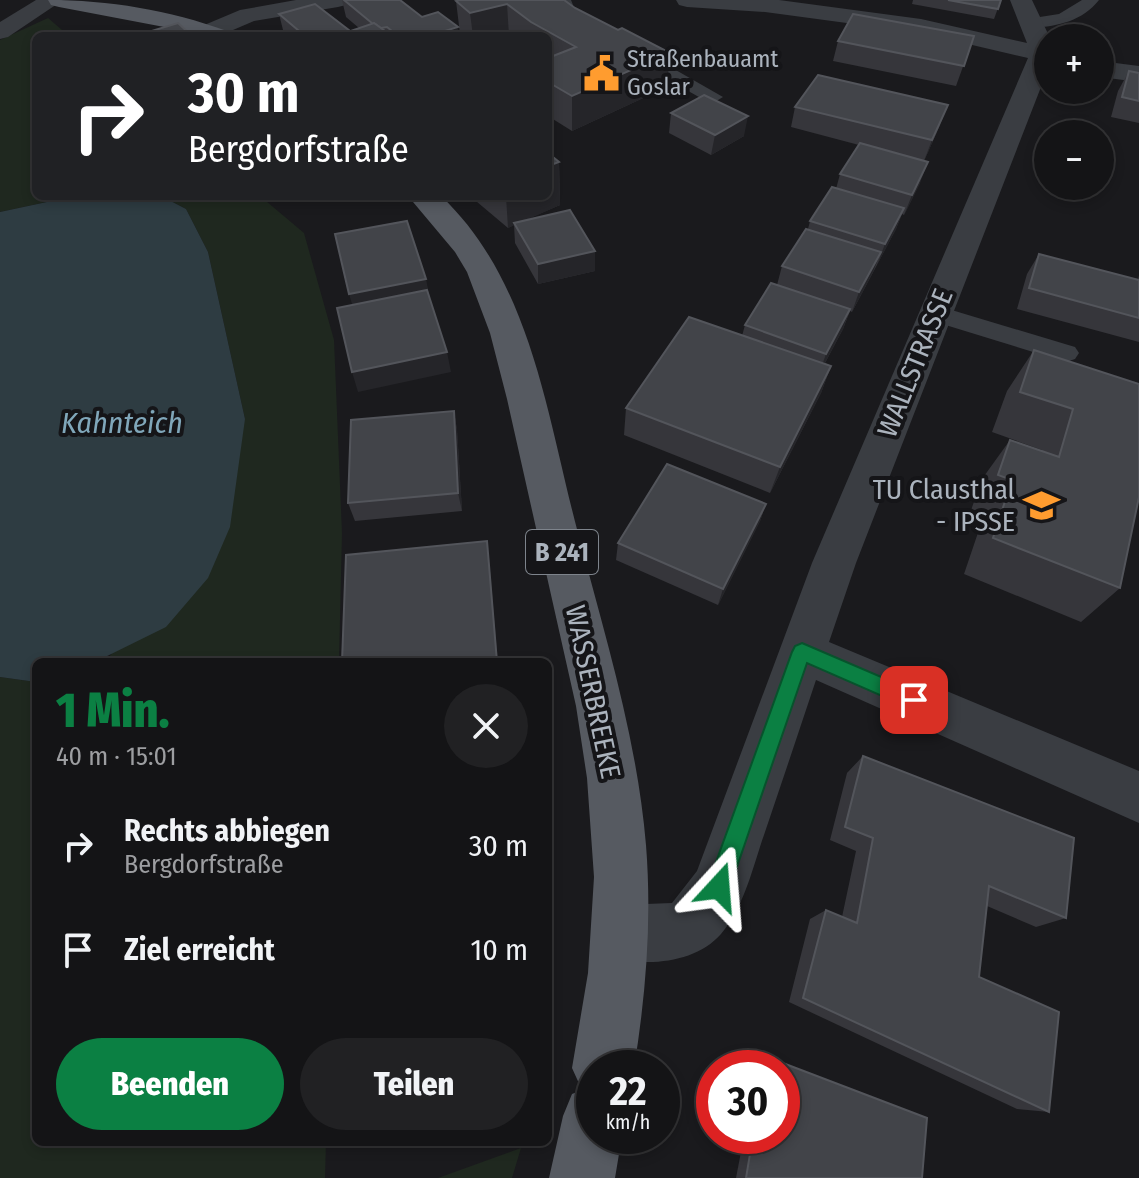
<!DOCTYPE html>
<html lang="de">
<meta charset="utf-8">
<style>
:root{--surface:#141416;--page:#212123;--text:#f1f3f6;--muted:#9d9ea1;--line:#333335;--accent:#0b8043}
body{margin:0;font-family:"Fira Sans Condensed",sans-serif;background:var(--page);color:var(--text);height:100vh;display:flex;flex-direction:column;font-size:30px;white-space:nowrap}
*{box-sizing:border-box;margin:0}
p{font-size:26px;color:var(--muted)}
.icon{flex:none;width:44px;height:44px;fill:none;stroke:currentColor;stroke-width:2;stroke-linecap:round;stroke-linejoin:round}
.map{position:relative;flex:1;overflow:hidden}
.details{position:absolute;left:32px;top:658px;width:520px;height:488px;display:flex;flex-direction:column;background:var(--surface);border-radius:12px;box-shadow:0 4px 12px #0003,0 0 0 2px var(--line)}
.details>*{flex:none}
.guide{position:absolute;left:32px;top:32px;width:520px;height:168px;border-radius:12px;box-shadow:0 4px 12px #0003,0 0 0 2px var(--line);background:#202124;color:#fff;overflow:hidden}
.controls{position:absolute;left:1034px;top:24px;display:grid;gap:16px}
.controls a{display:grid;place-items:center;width:80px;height:80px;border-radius:50%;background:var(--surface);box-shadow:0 4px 12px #0003,0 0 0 2px var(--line);font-size:40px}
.speed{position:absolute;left:576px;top:1050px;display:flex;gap:16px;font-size:40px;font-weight:700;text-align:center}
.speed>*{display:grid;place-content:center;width:104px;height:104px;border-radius:50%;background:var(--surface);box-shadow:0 4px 12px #0003,0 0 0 2px var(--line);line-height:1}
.speed small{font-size:20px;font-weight:400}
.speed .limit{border:12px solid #d22;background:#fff;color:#111}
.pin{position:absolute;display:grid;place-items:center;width:68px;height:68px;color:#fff;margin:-34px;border-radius:16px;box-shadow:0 4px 12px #0006}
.me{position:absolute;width:88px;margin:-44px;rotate:19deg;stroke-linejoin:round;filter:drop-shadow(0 0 6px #0008)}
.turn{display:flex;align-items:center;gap:28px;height:168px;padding:0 24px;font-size:36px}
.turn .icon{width:104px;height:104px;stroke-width:2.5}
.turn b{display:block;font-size:56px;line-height:68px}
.round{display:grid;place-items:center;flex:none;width:84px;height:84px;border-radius:42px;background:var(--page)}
.head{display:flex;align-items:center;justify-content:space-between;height:136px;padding:0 24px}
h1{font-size:48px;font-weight:800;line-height:60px;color:var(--accent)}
.button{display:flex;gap:16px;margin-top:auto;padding:16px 24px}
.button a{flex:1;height:92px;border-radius:48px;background:var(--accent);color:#fff;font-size:32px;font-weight:800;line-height:92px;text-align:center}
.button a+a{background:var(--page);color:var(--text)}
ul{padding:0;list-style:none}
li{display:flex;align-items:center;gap:24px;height:104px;padding:0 24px}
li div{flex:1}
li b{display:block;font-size:30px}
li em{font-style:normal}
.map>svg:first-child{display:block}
.green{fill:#1f281f}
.water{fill:#2e3c42}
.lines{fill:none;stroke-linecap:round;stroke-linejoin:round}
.service{fill:#3a3d42;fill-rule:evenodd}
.minor{fill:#3a3d42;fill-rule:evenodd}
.primary{fill:#565a61;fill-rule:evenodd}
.wall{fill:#36363b}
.shaded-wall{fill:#252529}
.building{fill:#424449;stroke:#53555b;stroke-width:2}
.route{fill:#0b8043;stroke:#07532c;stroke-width:2}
.labels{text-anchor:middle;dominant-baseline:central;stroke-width:8;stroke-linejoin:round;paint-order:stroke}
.far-poi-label{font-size:24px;fill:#abb3bd;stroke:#151518;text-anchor:start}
.shield{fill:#151518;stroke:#7e848c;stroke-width:2}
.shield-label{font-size:26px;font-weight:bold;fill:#abb3bd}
.street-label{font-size:28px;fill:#abb3bd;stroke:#151518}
.poi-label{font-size:28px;fill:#abb3bd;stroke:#151518;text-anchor:end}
.water-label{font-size:30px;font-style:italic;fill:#80a7ba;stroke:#151518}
</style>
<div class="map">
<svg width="1139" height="1178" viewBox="0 0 1139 1178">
<rect width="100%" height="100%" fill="#1a1a1d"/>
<g class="green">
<polygon points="48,18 69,36 36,36 36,196 75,196 0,212 0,40"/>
<polygon points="161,196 260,196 304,233 334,340 342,533 339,662 95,662 110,656 245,419 208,252 186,209"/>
<polygon points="0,677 36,682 36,1142 326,1142 325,1178 0,1178"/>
<polygon points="521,1148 512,1178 438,1178"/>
</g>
<polygon class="water" points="75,196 161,196 186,209 208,252 245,419 230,527 208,578 166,627 95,662 36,662 36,682 0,677 0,212"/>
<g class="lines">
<g class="service">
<polygon points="555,0 571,0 575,10 583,17 723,97 713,103 706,101 571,25 559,12"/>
<path d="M 1082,0 L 1099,0 C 1082,21 1059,26 1033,28 L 1024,23 L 1027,19 L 1059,14 Z"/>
<polygon points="935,305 1075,347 1079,353 1075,359 1066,362 926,319 923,313 926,307"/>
</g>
<g class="minor">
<polygon points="36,0 63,0 8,37 0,39 0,22"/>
<polygon points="296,0 349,0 346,5 338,7 254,21 219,36 201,36 198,31 202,26 240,10"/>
<path d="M 676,0 L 779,0 L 921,19 L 1027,43 L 1010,0 L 1032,0 L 1050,38 L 1048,69 L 856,563 L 829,642 L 1139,771 L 1139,823 L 816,680 C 799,731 782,782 765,832 C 753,866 745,906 721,934 C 693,966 636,968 600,953 L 592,933 L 600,913 L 620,905 L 672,903 L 697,871 L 812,563 L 1028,58 L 921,33 L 765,12 L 687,7 L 679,5 Z"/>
<polygon points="1100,61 1139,66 1139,82 1100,77"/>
</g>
<g class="primary">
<path d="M 48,0 C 109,0 169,10 227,31 L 230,36 L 196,36 L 180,30 L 59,7 L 51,5 Z"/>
<path d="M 408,196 L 441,196 C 532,282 547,417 578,533 C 605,636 637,738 646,845 C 652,920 646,994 634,1068 L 594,1068 L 594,1136 L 622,1136 L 615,1178 L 549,1178 L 563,1116 L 572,1094 L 582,1090 L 572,1068 L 588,973 L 594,877 L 587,778 L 576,706 L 507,399 L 490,333 L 467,272 L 455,252 Z"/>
</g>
</g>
<g class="wall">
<polygon points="342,0 400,0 422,17 459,36 287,36 284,34 279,14 350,31 359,28 346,17"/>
<polygon points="564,0 667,87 572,131 548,116 548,36 462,36 460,34 456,1"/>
<polygon points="913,0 1001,0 994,19 912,4"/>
<polygon points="974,36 956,86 833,61 838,41"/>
<polygon points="1129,71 1139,73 1139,123 1111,117 1118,91"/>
<polygon points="795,107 940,125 924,161 920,183 904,215 902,214 896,229 852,312 850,311 843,329 825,363 831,366 821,393 770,493 624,435 626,408 742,336 745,325 777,285 782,266 808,229 810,221 836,189 840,174 859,145 791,127"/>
<polygon points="671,113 744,136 711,155 669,133"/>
<polygon points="559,162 560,205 525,220 595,271 538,284 515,243 514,225 508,228 470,196 548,196"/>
<polygon points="1039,254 1138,280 1139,275 1139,342 1017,309 1027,274"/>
<polygon points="1034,350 1139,384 1120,588 1081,622 964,574 983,518 970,513 982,479 1010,440 1041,451 1042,450 992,432 1007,391"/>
<polygon points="454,411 457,430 462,511 355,521 348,503"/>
<polygon points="766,504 760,521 718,605 616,560 618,543"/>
<polygon points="863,756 1066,918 1036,927 987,906 979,977 1049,1112 1017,1109 789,1002 810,919 826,910 842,917 856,851 830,840 847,773"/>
<polygon points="767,1057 927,1118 922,1178 736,1178 744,1136 782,1136 782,1068 756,1068 758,1058"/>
</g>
<g class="shaded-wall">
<polygon points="507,4 509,36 473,36 470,13"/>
<polygon points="458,27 459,36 429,36"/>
<polygon points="670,53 667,87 572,131 572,96"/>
<polygon points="948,105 940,125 924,161 932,140"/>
<polygon points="748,116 744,136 711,155 715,135"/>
<polygon points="559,162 560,205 508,228 506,196 548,196 548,166"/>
<polygon points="928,162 920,183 904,215 912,195"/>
<polygon points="274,196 289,196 276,201"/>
<polygon points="904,208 896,229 877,265 885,244"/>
<polygon points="595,251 595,271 538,284 538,264"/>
<polygon points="881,252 873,272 852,312 859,292"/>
<polygon points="426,279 430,299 355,314 349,294"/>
<polygon points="850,309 843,329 819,374 826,354"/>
<polygon points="447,352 451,372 358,392 352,372"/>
<polygon points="831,366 821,393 770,493 780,467"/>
<polygon points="454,411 457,430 462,511 458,493"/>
<polygon points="766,504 760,521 718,605 723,589"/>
<polygon points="487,541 489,558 498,662 497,662"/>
</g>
<g class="building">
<polygon points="344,0 400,0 422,17 438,12 458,27 429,36 398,36 387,27 381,28 374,23 373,24"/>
<polygon points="459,0 564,0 575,8 618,30 622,28 670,53 572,96 548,82 548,58 576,47 531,22 507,4 470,13 456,1"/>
<polygon points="948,0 1001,0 998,9"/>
<polygon points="315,4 350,31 336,36 305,36 279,14"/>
<polygon points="853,14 974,36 964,66 838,41"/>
<polygon points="178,23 192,36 135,36"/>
<polygon points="374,23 392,36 336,36"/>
<polygon points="1129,71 1139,73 1139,101 1122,97"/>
<polygon points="818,75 948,105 932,140 795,107"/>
<polygon points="704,95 748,116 715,135 671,113"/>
<polygon points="860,143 928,162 912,195 840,174"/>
<polygon points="548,153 559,162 548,166"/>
<polygon points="832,187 904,208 885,244 810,221"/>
<polygon points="570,210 595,251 538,264 514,223"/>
<polygon points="407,221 426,279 349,294 335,234"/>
<polygon points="806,229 881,252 859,292 782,266"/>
<polygon points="1039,254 1139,280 1139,318 1029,288"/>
<polygon points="771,283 850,309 826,354 745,325"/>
<polygon points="427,290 447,352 352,372 337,308"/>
<polygon points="689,317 831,366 780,467 626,408"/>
<polygon points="1034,350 1139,384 1139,497 1120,588 993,538 1012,480 998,475 1010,440 1059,457 1073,409 1020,392"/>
<polygon points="454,411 458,493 348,503 351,420"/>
<polygon points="667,464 766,504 723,589 618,543"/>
<polygon points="487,541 497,662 342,662 346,555"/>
<polygon points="863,756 1074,838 1066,918 989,886 979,977 1059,1012 1049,1112 803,998 826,910 857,923 873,838 845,827"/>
<polygon points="767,1057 927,1118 922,1178 746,1178 753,1136 782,1136 782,1068 765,1068"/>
</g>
<polygon class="route" points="802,643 921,694 924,700 921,707 914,710 807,663 730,887 727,895 719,898 711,895 707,887 792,652 795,646"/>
<defs>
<symbol id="civic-bare" viewBox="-9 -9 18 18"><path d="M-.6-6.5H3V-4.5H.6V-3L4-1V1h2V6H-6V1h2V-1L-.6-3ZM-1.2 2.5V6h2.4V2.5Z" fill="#ff9c2f" stroke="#151518" stroke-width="2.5" paint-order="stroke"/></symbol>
<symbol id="university-bare" viewBox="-9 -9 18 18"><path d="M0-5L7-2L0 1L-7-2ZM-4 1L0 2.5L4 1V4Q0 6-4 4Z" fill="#ff9c2f" stroke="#151518" stroke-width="2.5" paint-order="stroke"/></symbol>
</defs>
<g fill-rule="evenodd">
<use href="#civic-bare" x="576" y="48" width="51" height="51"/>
<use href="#university-bare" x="1016" y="480" width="51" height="51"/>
</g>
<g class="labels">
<g class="far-poi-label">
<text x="627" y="59">Straßenbauamt<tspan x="627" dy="28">Goslar</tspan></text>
</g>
<rect class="shield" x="526" y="530" width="72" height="44" rx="6"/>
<g class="shield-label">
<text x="562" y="552">B 241</text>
</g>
<g class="street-label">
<text transform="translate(915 363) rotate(-68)">WALLSTRASSE</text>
<text transform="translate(593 692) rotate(78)">WASSERBREEKE</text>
</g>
<g class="poi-label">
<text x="1015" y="489">TU Clausthal<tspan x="1015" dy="32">- IPSSE</tspan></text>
</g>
<g class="water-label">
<text x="122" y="423">Kahnteich</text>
</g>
</g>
</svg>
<div class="controls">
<a>+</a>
<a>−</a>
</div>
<div class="speed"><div>22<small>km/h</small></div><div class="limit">30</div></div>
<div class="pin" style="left:914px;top:700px;background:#d93025"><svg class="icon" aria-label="arrive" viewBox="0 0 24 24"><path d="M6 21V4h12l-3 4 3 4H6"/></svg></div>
<svg class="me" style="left:719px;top:887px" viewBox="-20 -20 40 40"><path d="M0-17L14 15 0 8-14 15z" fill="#0b8043" stroke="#fff" stroke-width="4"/></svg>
<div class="guide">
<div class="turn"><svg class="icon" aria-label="right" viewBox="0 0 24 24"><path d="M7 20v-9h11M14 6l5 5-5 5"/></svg><div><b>30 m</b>Bergdorfstraße</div></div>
</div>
<section class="details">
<div class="head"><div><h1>1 Min.</h1><p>40 m · 15:01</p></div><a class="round"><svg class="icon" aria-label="close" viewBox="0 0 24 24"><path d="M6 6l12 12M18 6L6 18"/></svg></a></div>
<ul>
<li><svg class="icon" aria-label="right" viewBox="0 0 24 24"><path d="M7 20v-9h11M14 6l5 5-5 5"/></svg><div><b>Rechts abbiegen</b><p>Bergdorfstraße</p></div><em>30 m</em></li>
<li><svg class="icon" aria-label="arrive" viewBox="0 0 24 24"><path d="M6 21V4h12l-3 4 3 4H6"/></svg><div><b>Ziel erreicht</b></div><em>10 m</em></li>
</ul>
<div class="button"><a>Beenden</a><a>Teilen</a></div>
</section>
</div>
